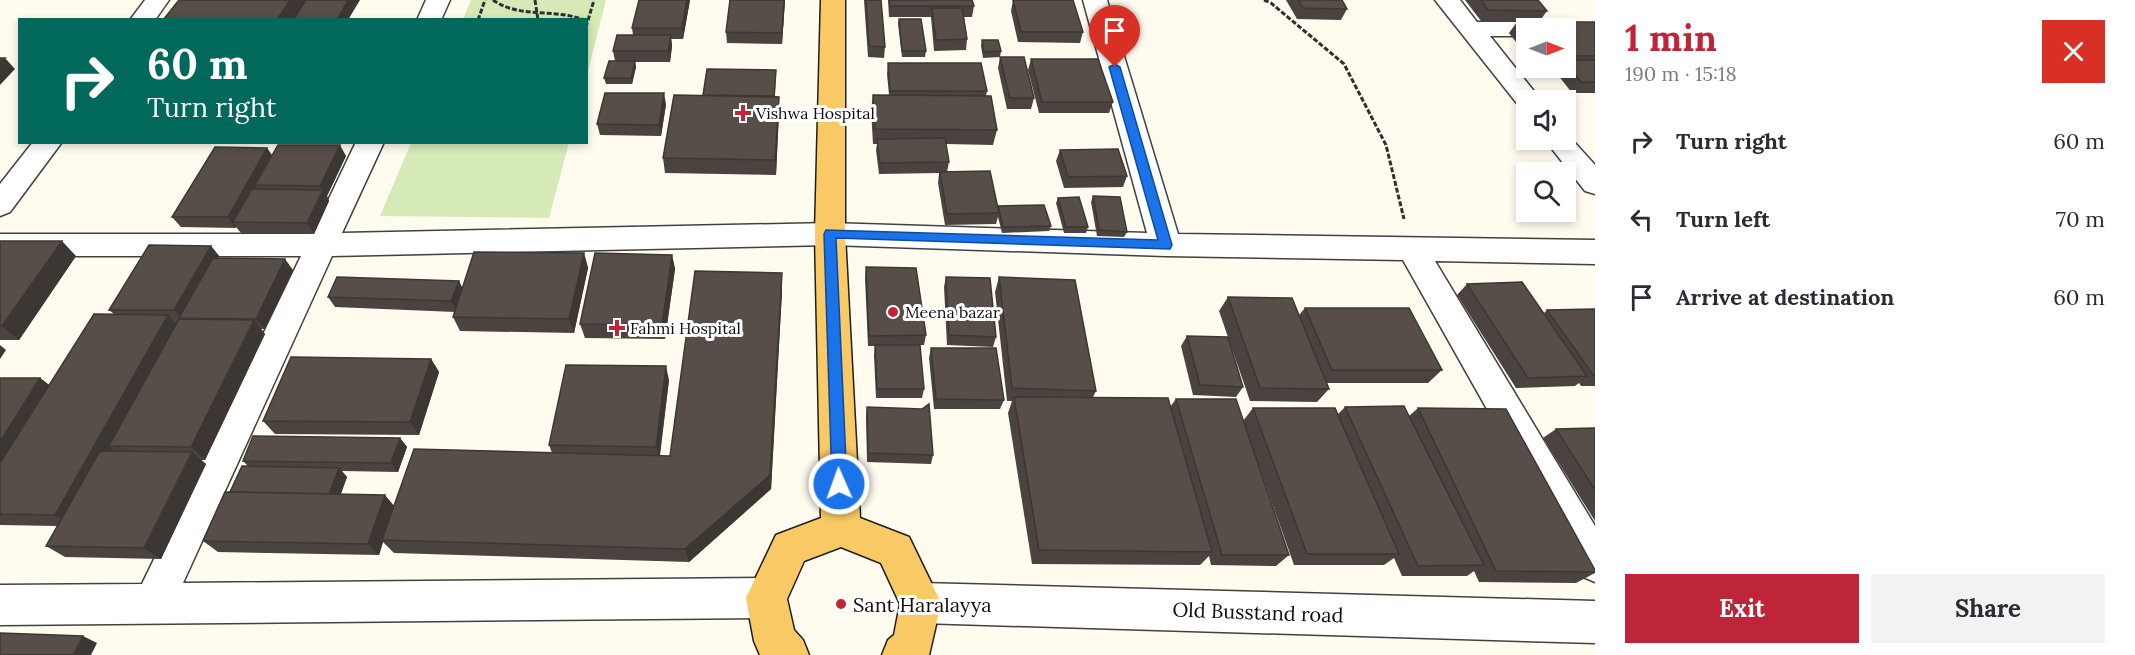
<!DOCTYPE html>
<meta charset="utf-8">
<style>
:root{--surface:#fff;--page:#f2f2f3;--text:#2b2b33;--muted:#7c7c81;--accent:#bf2539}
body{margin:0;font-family:Lora,serif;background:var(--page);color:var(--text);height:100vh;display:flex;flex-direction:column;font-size:22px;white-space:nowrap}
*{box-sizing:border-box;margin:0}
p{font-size:20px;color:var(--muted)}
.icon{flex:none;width:33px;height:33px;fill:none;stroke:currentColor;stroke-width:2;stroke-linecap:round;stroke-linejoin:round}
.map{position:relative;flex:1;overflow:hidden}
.details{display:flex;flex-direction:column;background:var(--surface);width:540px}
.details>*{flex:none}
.hud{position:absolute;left:18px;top:18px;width:570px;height:126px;border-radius:0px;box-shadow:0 3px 9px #0003;background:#00695c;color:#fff;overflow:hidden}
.needle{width:39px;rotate:90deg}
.fabs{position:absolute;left:1516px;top:18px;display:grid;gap:12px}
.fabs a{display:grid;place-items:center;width:60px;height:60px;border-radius:0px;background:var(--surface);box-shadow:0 3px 9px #0003;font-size:30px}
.pin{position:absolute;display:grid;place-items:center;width:51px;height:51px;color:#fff;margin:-62px -26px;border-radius:50% 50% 50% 0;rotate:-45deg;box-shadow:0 0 6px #0007}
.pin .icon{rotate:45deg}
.me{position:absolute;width:66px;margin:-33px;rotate:358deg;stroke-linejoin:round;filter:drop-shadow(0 0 4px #0008)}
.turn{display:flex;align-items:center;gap:21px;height:126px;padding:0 30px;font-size:27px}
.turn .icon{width:78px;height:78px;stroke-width:2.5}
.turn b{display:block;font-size:42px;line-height:51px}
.round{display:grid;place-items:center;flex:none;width:63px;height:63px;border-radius:0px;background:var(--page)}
.head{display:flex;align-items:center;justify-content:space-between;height:102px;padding:0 30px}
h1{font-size:36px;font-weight:700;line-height:45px;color:var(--accent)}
.cta{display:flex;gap:12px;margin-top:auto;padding:12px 30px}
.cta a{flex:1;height:69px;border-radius:0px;background:var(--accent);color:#fff;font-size:24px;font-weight:700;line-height:69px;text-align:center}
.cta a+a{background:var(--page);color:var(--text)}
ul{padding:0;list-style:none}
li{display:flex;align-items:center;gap:18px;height:78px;padding:0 30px}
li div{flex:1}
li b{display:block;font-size:22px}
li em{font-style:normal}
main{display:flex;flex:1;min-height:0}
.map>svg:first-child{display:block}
.green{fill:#d6eab8}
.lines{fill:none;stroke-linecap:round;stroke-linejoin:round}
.minor-casing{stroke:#414141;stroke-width:3}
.major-casing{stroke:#1f1f1f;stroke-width:3}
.path{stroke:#303030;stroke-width:3;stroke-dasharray:5 2;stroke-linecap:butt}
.minor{fill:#fff;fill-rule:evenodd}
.major{fill:#f9c965;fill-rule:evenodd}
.wall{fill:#4b4340}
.shaded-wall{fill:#3d3734}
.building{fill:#574e4a;stroke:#3d3734;stroke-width:1.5}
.route{fill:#1a73e8;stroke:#114b97;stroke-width:1.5}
.poi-dot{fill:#bf2539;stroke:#fff;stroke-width:2}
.labels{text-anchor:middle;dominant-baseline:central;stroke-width:6;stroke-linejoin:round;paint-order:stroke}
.poi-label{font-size:16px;fill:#0e0e0e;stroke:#fff;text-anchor:start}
.near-poi-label{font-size:20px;fill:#0e0e0e;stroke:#fff;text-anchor:start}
.near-street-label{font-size:20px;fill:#0e0e0e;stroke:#fff}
</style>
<main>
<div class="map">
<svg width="1595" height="655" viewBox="0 0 1595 655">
<rect width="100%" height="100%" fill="#fffbef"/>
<g class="green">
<polygon points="471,0 606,0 587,75 586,20 463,19"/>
<polygon points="411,143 411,142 569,143 549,218 380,216"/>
</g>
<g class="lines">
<defs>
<g id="minor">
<polygon points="145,0 169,0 155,20 130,20"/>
<polygon points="426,0 450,0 441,20 417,20"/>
<polygon points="1083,0 1107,0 1178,234 1595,240 1595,264 1435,261 1595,526 1595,582 1581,576 1403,260 1166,256 830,245 332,256 183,583 766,578 780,584 786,598 780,612 766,618 0,625 0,585 142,584 301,256 0,256 0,234 312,234 356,142 384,142 342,233 830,223 1147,233"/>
<polygon points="1435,0 1460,0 1477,22 1527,22 1536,24 1539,28 1527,28 1527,36 1490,36 1541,100 1527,100 1527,108 1519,106"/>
<polygon points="1566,133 1595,165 1595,194 1585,191 1545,140 1566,140"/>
<polygon points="33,142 62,142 10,212 0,216 0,184"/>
<polygon points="921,583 1595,601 1595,643 921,623 907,617 901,603 907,589"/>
</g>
<polygon id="major" points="821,0 845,0 845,234 860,518 909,537 941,603 929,655 882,655 888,640 894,635 900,604 881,563 841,547 804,561 787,599 794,630 803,640 809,655 760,655 754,641 746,598 776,535 821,518 815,234"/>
</defs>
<use href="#minor" class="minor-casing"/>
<use href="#major" class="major-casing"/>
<g class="path">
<path d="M 493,0 C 520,19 555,8 584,20"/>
<polyline points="535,0 538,20"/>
<polyline points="1264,0 1271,3 1344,64 1386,145 1404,219"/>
<polyline points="478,20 485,0"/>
<polyline points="586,27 594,0"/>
</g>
<use href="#minor" class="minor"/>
<use href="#major" class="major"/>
</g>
<g class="wall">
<polygon points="690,0 683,39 671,39 672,46 670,62 635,62 636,67 632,84 606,84 604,78 615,61 613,51 633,35 632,28"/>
<polygon points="730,0 785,0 782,44 727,43 726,32"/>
<polygon points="864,0 881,0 885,47 884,58 868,57"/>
<polygon points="888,0 972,0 974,6 972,17 964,17 967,39 966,50 934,51 931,17 889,17"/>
<polygon points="1013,0 1083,32 1080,43 1018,42 1011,11"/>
<polygon points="1286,0 1342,0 1347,9 1341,20 1297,19"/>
<polygon points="1465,0 1538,0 1547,11 1539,22 1481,21"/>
<polygon points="899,19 926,51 925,57 902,57 898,24"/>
<polygon points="1517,22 1595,22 1595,93 1572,93 1554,70 1556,68 1566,68 1566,28 1527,28 1527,56 1509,33"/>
<polygon points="982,40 1001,51 1000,57 983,58 981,46"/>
<polygon points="1000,57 1034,98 1031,109 1007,109 998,68"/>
<polygon points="1031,59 1113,102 1109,113 1039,113 1028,70"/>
<polygon points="888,63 987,91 986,96 997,130 993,145 946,144 949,162 947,172 998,207 1051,226 1049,231 1002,233 998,217 996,224 945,225 938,183 939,173 879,174 876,150 877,144 873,144 871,110 873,95 889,95 887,74"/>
<polygon points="776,70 775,96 779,97 779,112 776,175 665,173 663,158 703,95"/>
<polygon points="666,104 661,136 600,135 597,124"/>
<polygon points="267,148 272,155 346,156 327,196 329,201 314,234 241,233 236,227 235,228 181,227 172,217"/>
<polygon points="1060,150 1127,176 1123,187 1064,188 1056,161"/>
<polygon points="1093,196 1127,232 1124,237 1097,236 1091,202"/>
<polygon points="1058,198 1088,227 1086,233 1064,233 1056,203"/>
<polygon points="0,241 76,256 19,340 0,340"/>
<polygon points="211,246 219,256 218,258 293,270 265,329 261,329 265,334 205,460 201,460 206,464 161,559 65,557 46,546 57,526 0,525 0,378 40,378 49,385 114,314 109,310"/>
<polygon points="584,253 588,268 574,333 460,331 453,317 455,312 335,307 328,297 459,281 462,288"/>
<polygon points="672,255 675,269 665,339 585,338 580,324"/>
<polygon points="866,267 926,335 924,345 919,345 924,389 922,398 876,398 874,355 875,346 868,346 865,278"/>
<polygon points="946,277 996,337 993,347 947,345 944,287"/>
<polygon points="999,277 1096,391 1093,397 1170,407 1176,399 1289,555 1276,566 1211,565 1209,556 1200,565 1032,564 1008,413 1012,401 1007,401 995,292"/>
<polygon points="1467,284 1544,313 1547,310 1595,309 1595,386 1581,386 1579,383 1575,386 1516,388 1457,295"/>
<polygon points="782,291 771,489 689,562 394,553 383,542 379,555 218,552 203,541 230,492 248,466 243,461 400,438 407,447 398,472 342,471 347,477 341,494 394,505 552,453 549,445 669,380 660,456 670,456"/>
<polygon points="1228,297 1299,315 1305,308 1442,370 1428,383 1327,383 1329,389 1317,402 1250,401 1219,311"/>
<polygon points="1187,336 1243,387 1236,397 1193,395 1181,346"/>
<polygon points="931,348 1004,400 1000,409 934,409 929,358"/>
<polygon points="431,359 439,372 419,435 275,434 263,421"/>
<polygon points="867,407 933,455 931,464 867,462 866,416"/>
<polygon points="1345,407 1409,416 1418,408 1595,570 1595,573 1576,583 1479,582 1474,571 1467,576 1402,576 1394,558 1384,565 1294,565 1243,421 1253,408 1338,414"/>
<polygon points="1595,428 1595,521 1543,438 1556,429"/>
</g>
<g class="shaded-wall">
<polygon points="290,0 307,0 295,20 277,20"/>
<polygon points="348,0 360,0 348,20 337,20"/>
<polygon points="687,0 690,0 683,39 682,28"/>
<polygon points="784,0 785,0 782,44 782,33"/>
<polygon points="671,35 672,46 670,62 668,51"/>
<polygon points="5,58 15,69 0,85 0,63"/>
<polygon points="635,61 636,67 632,84 631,78"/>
<polygon points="664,93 666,104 661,136 659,125"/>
<polygon points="779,97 779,112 776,175 775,160"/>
<polygon points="340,145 346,156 327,196 329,201 314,234 307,223 322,191 320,186"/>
<polygon points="267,148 274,159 255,185 257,189 239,222 233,222 236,227 235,228 228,217"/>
<polygon points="62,241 76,256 19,340 2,326"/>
<polygon points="211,246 219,256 185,318 181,318 174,310"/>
<polygon points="584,253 588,268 574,333 569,319"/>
<polygon points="672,255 675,269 665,339 662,325"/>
<polygon points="285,259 293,270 265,329 256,319"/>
<polygon points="782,273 782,291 771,489 689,562 685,549"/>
<polygon points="459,281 464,291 457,312 451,301"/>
<polygon points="168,315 181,329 109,446 115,451 73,527 55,515"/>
<polygon points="254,320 265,334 205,460 191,447"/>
<polygon points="0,345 6,350 0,359"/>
<polygon points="431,359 439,372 419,435 410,422"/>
<polygon points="666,366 669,380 659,459 656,447"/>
<polygon points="40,378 57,391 0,485 0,442"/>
<polygon points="400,438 407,447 398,472 391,463"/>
<polygon points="192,452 206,464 161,559 144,548"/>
<polygon points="339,468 347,477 337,503 329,494"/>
<polygon points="385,495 395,507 382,540 383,542 379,555 368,544"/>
<polygon points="83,636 97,643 91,655 73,655"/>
</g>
<g class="building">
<polygon points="179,0 290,0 277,20 163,20"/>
<polygon points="306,0 348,0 337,20 293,20"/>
<polygon points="639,0 687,0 682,28 632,28"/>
<polygon points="730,0 784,0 782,33 726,32"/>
<polygon points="866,0 881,0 885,47 869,46"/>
<polygon points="889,0 972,0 974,6 890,6"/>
<polygon points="1013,0 1073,0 1083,32 1021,32"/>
<polygon points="1298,0 1342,0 1347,9 1303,8"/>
<polygon points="1481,0 1538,0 1547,11 1488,10"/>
<polygon points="932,8 962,8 967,39 936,40"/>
<polygon points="899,19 921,19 926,51 902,51"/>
<polygon points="1517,22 1595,22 1595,56 1566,56 1566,28 1527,28 1527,34"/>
<polygon points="617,35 671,35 668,51 613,51"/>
<polygon points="982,40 998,40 1001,51 984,52"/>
<polygon points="1000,57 1024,57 1034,98 1010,98"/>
<polygon points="0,58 5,58 0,63"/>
<polygon points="1031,59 1098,59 1113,102 1042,102"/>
<polygon points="1566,60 1595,60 1595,82 1581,82 1566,64"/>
<polygon points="609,61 635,61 631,78 604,78"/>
<polygon points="888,63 981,63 987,91 890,91"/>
<polygon points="707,69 776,70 774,96 703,95"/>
<polygon points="605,93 664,93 659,125 597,124"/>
<polygon points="674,95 779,97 775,160 663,158"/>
<polygon points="873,95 991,96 997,130 875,129"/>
<polygon points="945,138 949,162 880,163 877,139"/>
<polygon points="278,145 340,145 320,186 255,185"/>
<polygon points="215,147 267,148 228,217 172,217"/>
<polygon points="1118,149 1127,176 1068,177 1060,150"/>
<polygon points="990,171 999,213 947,214 940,172"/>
<polygon points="252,189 323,190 307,223 233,222"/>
<polygon points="1093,196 1120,197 1127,232 1099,230"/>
<polygon points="1079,197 1088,227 1066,227 1058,198"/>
<polygon points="1044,205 1051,226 1003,227 998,206"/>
<polygon points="0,241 62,241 2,326 0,326"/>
<polygon points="149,245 211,246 174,310 109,310"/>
<polygon points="474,252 584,253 569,319 453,317"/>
<polygon points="595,253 672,255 662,325 580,324"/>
<polygon points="213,258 285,259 256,319 179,318"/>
<polygon points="866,267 916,268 926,335 869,336"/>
<polygon points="695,271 782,273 770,475 685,549 382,540 414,449 670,456"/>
<polygon points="337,277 459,281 451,301 328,297"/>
<polygon points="946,277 990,278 996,337 949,335"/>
<polygon points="999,277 1075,280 1096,391 1012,388"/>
<polygon points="1522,282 1587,376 1528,378 1467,284"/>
<polygon points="1228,297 1292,298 1329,389 1260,388"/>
<polygon points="1305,308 1409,308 1442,370 1332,370"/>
<polygon points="1595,309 1595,376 1594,376 1547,310"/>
<polygon points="94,314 168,315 55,515 0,514 0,463"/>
<polygon points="179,319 254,320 191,447 109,446"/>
<polygon points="1187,336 1228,337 1243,387 1200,385"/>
<polygon points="875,345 920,345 924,389 877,389"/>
<polygon points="931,348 996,348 1004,400 936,399"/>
<polygon points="291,357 431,359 410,422 263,421"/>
<polygon points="566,365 666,366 656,447 549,445"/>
<polygon points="0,378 40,378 0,442"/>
<polygon points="1014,397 1168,398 1212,552 1039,550"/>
<polygon points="1176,399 1236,399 1289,555 1222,555"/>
<polygon points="929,404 933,455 868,453 867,407 922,409"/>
<polygon points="1404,406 1484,565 1418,566 1345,407"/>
<polygon points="1253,408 1335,408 1399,554 1307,554"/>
<polygon points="1418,408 1506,409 1595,570 1595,572 1496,571"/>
<polygon points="1595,428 1595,490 1556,429"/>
<polygon points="253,436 400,438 391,463 243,461"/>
<polygon points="100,451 192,452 144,548 46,546"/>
<polygon points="242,466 339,468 329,494 230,492"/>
<polygon points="225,492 385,495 368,544 203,541"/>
<polygon points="0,633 83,636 73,655 0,655"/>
</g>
<polygon class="route" points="1115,64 1120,67 1172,245 1170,249 836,238 847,484 845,489 839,491 834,489 832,484 824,234 826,230 1158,240 1109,67"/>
<g class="poi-dot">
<path d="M740 104h6v6h6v6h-6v6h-6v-6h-6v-6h6z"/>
<circle cx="893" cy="312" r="6"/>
<path d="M614 319h6v6h6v6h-6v6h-6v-6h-6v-6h6z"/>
<circle cx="841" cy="604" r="6"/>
</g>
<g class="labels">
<g class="poi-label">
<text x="756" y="113">Vishwa Hospital</text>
<text x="905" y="312">Meena bazar</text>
<text x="630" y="328">Fahmi Hospital</text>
</g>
<g class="near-poi-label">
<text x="853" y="604">Sant Haralayya</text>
</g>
<g class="near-street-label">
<text transform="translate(1258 612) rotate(2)">Old Busstand road</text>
</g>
</g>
</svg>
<div class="fabs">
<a><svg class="needle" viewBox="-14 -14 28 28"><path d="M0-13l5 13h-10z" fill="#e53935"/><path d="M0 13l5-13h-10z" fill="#7c7c81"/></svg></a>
<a><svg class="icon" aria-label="sound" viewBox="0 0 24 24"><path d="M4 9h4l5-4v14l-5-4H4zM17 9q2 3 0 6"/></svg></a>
<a><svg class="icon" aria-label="search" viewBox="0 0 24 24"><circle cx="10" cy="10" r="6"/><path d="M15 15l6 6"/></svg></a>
</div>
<div class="pin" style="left:1115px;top:67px;background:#d93025"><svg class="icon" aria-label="arrive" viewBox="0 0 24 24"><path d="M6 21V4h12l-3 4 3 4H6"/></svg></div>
<svg class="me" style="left:839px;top:484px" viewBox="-20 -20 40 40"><circle r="17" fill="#1a73e8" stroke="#fff" stroke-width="3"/><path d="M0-11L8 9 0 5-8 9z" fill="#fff"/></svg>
<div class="hud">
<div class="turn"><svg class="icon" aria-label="right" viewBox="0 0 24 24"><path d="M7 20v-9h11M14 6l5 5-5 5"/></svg><div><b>60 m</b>Turn right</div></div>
</div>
</div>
<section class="details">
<div class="head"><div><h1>1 min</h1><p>190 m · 15:18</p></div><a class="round" style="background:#d93025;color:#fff"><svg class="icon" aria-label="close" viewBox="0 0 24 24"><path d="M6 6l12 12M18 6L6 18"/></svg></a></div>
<ul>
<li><svg class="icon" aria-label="right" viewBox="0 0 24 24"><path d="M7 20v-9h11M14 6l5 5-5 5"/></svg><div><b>Turn right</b></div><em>60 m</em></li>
<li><svg class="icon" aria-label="left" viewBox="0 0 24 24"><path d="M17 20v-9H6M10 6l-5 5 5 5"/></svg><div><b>Turn left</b></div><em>70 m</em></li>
<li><svg class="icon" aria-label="arrive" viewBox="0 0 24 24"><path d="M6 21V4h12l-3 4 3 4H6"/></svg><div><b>Arrive at destination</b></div><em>60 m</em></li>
</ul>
<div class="cta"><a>Exit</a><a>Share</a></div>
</section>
</main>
